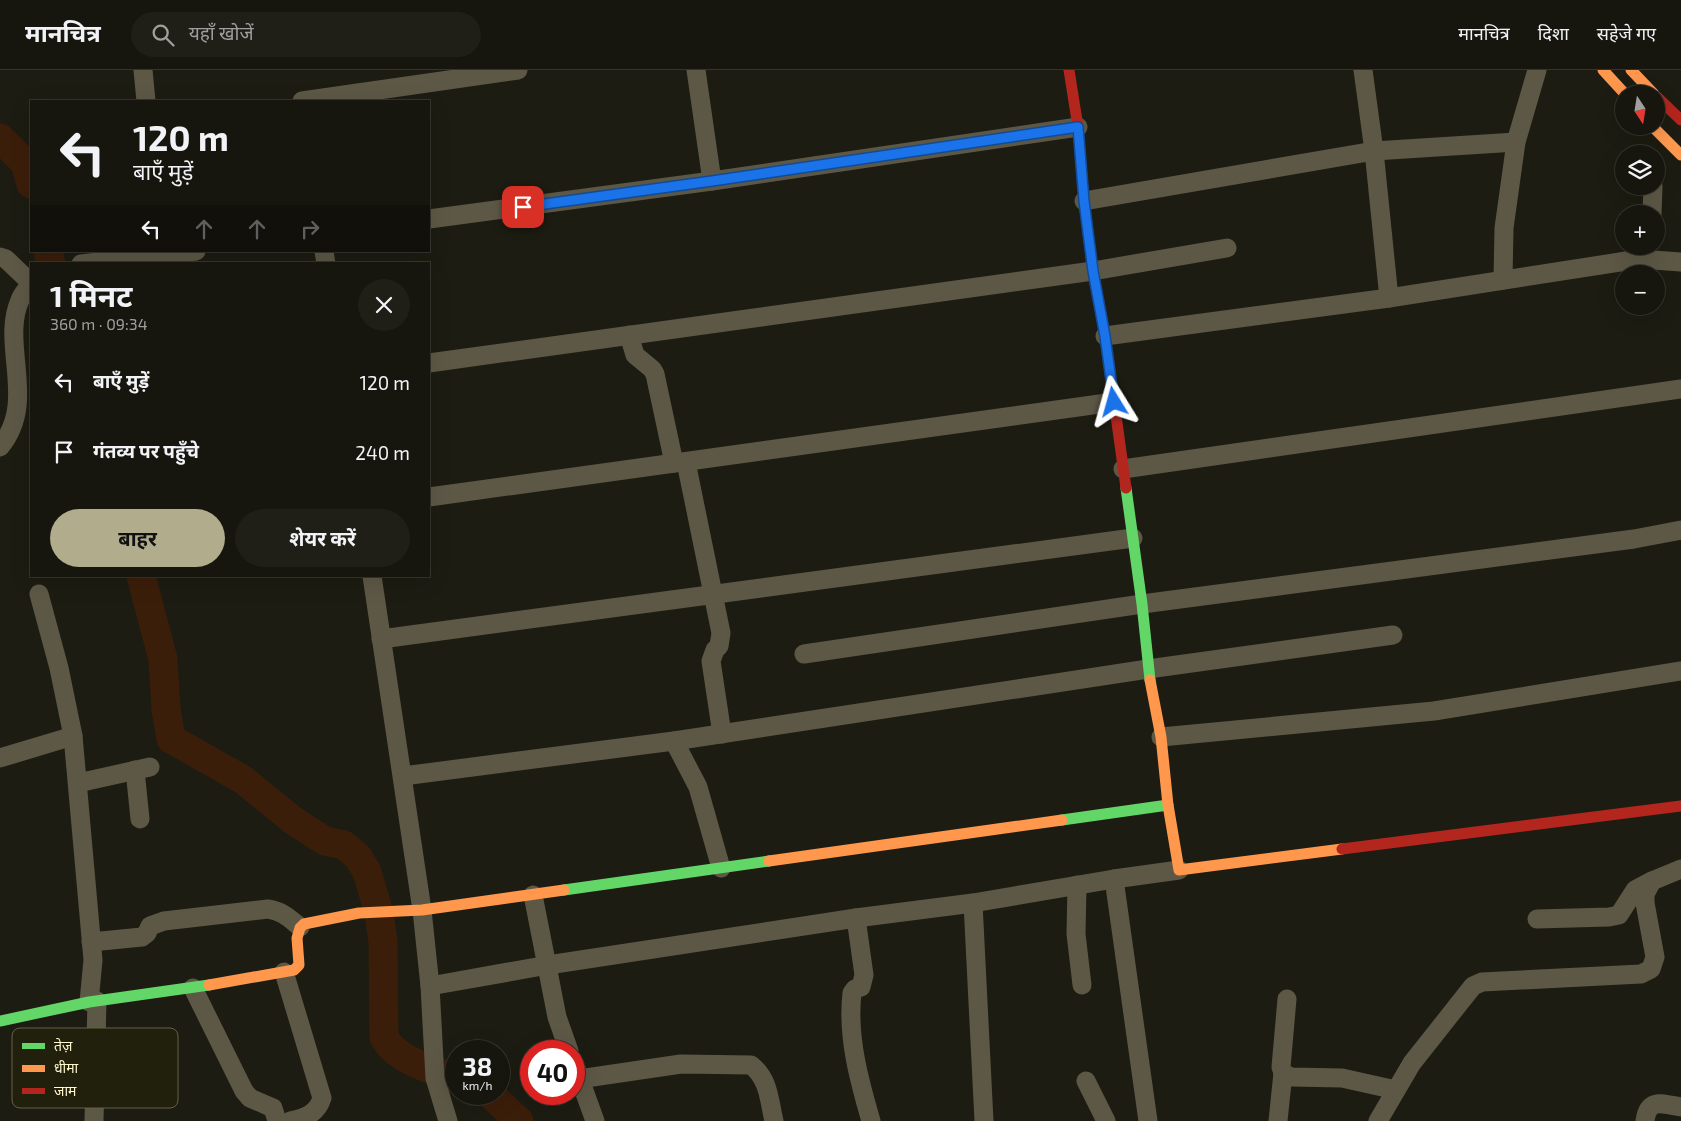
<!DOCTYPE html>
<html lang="hi">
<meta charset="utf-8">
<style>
:root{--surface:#16150e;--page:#1f1e17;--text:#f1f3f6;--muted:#9e9f9e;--line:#35342e;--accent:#b0ac8c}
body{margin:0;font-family:"Exo 2","Noto Sans Devanagari",sans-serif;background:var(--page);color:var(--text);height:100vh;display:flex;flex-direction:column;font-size:19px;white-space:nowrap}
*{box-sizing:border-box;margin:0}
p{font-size:16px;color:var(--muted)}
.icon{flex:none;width:28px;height:28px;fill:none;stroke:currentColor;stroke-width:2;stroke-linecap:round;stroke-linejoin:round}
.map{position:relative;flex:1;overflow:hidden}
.sheet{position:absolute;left:30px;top:192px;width:400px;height:315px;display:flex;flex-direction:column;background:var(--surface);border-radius:0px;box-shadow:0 5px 20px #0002,0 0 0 1px var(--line)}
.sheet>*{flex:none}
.banner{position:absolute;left:30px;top:30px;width:400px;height:152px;border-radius:0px;box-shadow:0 5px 20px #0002,0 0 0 1px var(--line);background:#16150e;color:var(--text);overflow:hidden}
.needle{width:32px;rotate:168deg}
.fabs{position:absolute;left:1615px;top:15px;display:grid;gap:10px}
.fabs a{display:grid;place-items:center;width:50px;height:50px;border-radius:50%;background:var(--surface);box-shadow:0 5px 20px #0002,0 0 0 1px var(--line);font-size:25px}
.speed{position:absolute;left:445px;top:970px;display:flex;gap:10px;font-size:25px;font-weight:700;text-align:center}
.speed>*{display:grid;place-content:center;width:65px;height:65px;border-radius:50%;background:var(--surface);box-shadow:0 5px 20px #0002,0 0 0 1px var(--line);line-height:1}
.speed small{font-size:12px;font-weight:400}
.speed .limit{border:8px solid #d22;background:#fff;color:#111}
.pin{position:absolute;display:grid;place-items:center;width:42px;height:42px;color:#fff;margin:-21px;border-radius:10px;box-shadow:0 2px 8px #0006}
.me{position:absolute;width:55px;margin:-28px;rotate:352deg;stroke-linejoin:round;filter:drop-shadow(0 0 4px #0008)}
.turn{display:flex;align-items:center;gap:18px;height:105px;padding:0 20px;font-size:22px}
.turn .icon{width:65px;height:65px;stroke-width:2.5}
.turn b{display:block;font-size:35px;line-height:42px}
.lanes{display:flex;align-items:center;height:48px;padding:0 20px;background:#0003;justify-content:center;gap:25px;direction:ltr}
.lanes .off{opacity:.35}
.round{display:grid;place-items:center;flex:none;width:52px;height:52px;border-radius:26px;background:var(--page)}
.summary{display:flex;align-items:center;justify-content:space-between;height:85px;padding:0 20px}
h1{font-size:30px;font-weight:700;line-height:38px}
.cta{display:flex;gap:10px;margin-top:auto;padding:10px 20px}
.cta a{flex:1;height:58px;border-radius:30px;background:var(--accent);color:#111;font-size:20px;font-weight:700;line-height:58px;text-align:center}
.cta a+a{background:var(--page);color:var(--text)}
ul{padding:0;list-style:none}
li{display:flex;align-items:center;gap:15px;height:70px;padding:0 20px}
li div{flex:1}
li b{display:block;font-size:19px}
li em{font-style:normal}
header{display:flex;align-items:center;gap:30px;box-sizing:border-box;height:70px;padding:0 25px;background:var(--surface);border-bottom:1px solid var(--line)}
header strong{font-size:24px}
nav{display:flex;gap:28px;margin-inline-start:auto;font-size:18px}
.search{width:350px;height:45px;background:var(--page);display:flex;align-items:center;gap:12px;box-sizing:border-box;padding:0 18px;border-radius:28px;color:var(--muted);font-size:19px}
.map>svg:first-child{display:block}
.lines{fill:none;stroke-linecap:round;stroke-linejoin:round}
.river{stroke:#3b1e0a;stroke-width:29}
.street{stroke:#5d5846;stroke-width:19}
.fast{stroke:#63d668;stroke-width:11}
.slow{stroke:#ff974d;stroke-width:11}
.jam{stroke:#b3261e;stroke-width:11}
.route-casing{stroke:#114b97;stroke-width:12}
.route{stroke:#1a73e8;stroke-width:9}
.key{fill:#21200d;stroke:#646147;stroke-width:1}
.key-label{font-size:14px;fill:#fff9cd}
</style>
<header>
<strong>मानचित्र</strong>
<div class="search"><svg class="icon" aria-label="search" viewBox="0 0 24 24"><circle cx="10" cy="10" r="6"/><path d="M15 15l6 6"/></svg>यहाँ खोजें</div>
<nav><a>मानचित्र</a><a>दिशा</a><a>सहेजे गए</a></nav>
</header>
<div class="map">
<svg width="1681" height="1051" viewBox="0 0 1681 1051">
<rect width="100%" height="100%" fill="#1d1c12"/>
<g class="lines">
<g class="river">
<polyline points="0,68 25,93 31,114"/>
<polyline points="48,181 51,194"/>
<path d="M 141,506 L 163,589 L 166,639 L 171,669 L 242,709 L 294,751 L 325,771 L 344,775 L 358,787 L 367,802 L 379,843 L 383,872 L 384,967 C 395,990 434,1000 456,1009"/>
<polyline points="490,1024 519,1051"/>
</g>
<g class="street">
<polyline points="143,0 146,31"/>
<polyline points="696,0 712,111"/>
<polyline points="1363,0 1374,81 1389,228"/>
<polyline points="302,31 518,0"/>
<polyline points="1084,131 1374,81 1516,72"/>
<polyline points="1652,144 1653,116"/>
<polyline points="429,149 712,111 1078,57"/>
<polyline points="324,181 326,194"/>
<polyline points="0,187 6,189 31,213"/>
<polyline points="81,194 196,181"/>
<polyline points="1503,210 1504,158 1516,72 1537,0"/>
<polyline points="629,265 635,285 652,299 655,304 674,393"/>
<polyline points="1105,266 1389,228 1639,189 1681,192"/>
<polyline points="429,293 1093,201 1227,178"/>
<path d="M 0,377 C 38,331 0,275 20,230 C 22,224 27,219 31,214"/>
<polyline points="686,392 721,563 719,576 715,580 711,591 722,664"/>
<polyline points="1123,399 1681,319"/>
<polyline points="429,427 1114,332"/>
<polyline points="372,506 422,840 430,916 435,1008 448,1051"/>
<polyline points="39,524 59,598 73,666 93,890 89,932"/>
<polyline points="381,569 1133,468"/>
<polyline points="804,584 1142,534 1634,469 1681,460"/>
<polyline points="1161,667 1434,641 1681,601"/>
<polyline points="674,671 698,717 721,798"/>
<polyline points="0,688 73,666"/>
<polyline points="135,700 140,749"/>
<polyline points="403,706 674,671 1148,599 1393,565"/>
<polyline points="78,713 150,697"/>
<polyline points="1114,809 1148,1051"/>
<polyline points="1077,815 1076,864 1082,915"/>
<polyline points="533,825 557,947 569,981"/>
<polyline points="973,833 984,1051"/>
<path d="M 856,848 L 864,905 L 861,917 L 855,919 L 852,923 C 847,966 859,1010 871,1051"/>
<polyline points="1537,849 1609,847 1619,845 1635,820 1652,811"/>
<path d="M 91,872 L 142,867 L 147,863 L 150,856 L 164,851 L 268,839 C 282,841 289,848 300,857"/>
<path d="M 284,902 L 322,1028 C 317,1044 305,1048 290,1051"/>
<polyline points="430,916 548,895 856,848 973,833 1114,809 1179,800"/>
<polyline points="193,918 244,1021 250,1028 273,1038 277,1051"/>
<polyline points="1287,929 1281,997 1283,1003 1291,1007 1342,1008 1396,1020"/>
<polyline points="574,993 595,1051"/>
<path d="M 579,1009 L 681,994 L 751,995 C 769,1009 769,1030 774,1051"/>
<polyline points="1086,1011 1106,1051"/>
<polyline points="94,1051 97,931"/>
<polyline points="1278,1051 1283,1003"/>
<polyline points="1378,1051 1412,993 1473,916 1482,912 1641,904 1651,899 1655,887 1645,833 1645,824 1652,811 1681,799"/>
<path d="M 1645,1051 C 1648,1027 1663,1034 1681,1037"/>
</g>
<g class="fast">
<polyline points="1126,418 1142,534 1150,610"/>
<polyline points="1062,750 1168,735"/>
<polyline points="564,820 769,791"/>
<polyline points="0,951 89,932 209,915"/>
</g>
<g class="slow">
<polyline points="1603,0 1625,24"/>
<polyline points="1631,0 1654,24"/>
<polyline points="1652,56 1681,85"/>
<polyline points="1150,610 1161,667 1168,735 1179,800 1342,779"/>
<polyline points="769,791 1062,750"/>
<polyline points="209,915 294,900 299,895 297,868 300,858 304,854 359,843 422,840 564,820"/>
</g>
<g class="jam">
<polyline points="1069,0 1078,57 1084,131 1093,201 1105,266 1126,418"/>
<polyline points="1656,26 1681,50"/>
<polyline points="1342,779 1681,736"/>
</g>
</g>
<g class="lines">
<defs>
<polyline id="route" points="523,137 712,111 1078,57 1084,131 1093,201 1105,266 1114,332"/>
</defs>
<use href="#route" class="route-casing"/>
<use href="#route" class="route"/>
</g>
<rect x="12" y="958" width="166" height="80" rx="8" class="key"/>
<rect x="22" y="973" width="23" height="6" fill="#63d668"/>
<rect x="22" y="995" width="23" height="7" fill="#ff974d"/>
<rect x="22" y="1018" width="23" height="6" fill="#b3261e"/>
<g class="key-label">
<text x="54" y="981">तेज़</text>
<text x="54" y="1003">धीमा</text>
<text x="54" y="1026">जाम</text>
</g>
</svg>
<div class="fabs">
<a><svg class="needle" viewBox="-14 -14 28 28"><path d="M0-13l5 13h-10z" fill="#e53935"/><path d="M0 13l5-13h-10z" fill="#9e9f9e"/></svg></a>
<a><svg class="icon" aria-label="layers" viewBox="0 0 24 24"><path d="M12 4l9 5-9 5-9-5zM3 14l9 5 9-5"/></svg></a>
<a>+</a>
<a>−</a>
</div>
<div class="speed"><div>38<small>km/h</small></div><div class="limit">40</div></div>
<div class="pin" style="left:523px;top:137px;background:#d93025"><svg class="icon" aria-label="arrive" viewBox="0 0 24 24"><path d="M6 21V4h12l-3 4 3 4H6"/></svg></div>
<svg class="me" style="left:1114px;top:332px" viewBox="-20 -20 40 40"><path d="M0-17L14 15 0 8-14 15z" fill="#1a73e8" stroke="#fff" stroke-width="4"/></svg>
<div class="banner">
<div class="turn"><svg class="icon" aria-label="left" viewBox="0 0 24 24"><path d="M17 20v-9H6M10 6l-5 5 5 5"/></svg><div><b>120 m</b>बाएँ मुड़ें</div></div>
<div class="lanes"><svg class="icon" aria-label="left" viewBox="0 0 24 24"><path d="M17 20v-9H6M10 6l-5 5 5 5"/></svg><svg class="icon off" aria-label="ahead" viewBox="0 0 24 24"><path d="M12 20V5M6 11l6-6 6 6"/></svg><svg class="icon off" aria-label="ahead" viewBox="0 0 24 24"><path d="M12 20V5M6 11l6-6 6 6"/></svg><svg class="icon off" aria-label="right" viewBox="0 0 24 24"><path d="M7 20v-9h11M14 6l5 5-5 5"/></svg></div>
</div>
<section class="sheet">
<div class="summary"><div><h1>1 मिनट</h1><p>360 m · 09:34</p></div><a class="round"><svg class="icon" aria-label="close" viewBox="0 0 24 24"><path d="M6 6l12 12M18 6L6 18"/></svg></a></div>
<ul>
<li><svg class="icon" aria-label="left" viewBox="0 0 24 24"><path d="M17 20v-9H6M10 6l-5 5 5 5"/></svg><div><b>बाएँ मुड़ें</b></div><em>120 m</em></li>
<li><svg class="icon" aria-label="arrive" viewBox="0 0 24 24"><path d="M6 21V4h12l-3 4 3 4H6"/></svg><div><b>गंतव्य पर पहुँचे</b></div><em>240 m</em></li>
</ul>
<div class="cta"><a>बाहर</a><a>शेयर करें</a></div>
</section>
</div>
